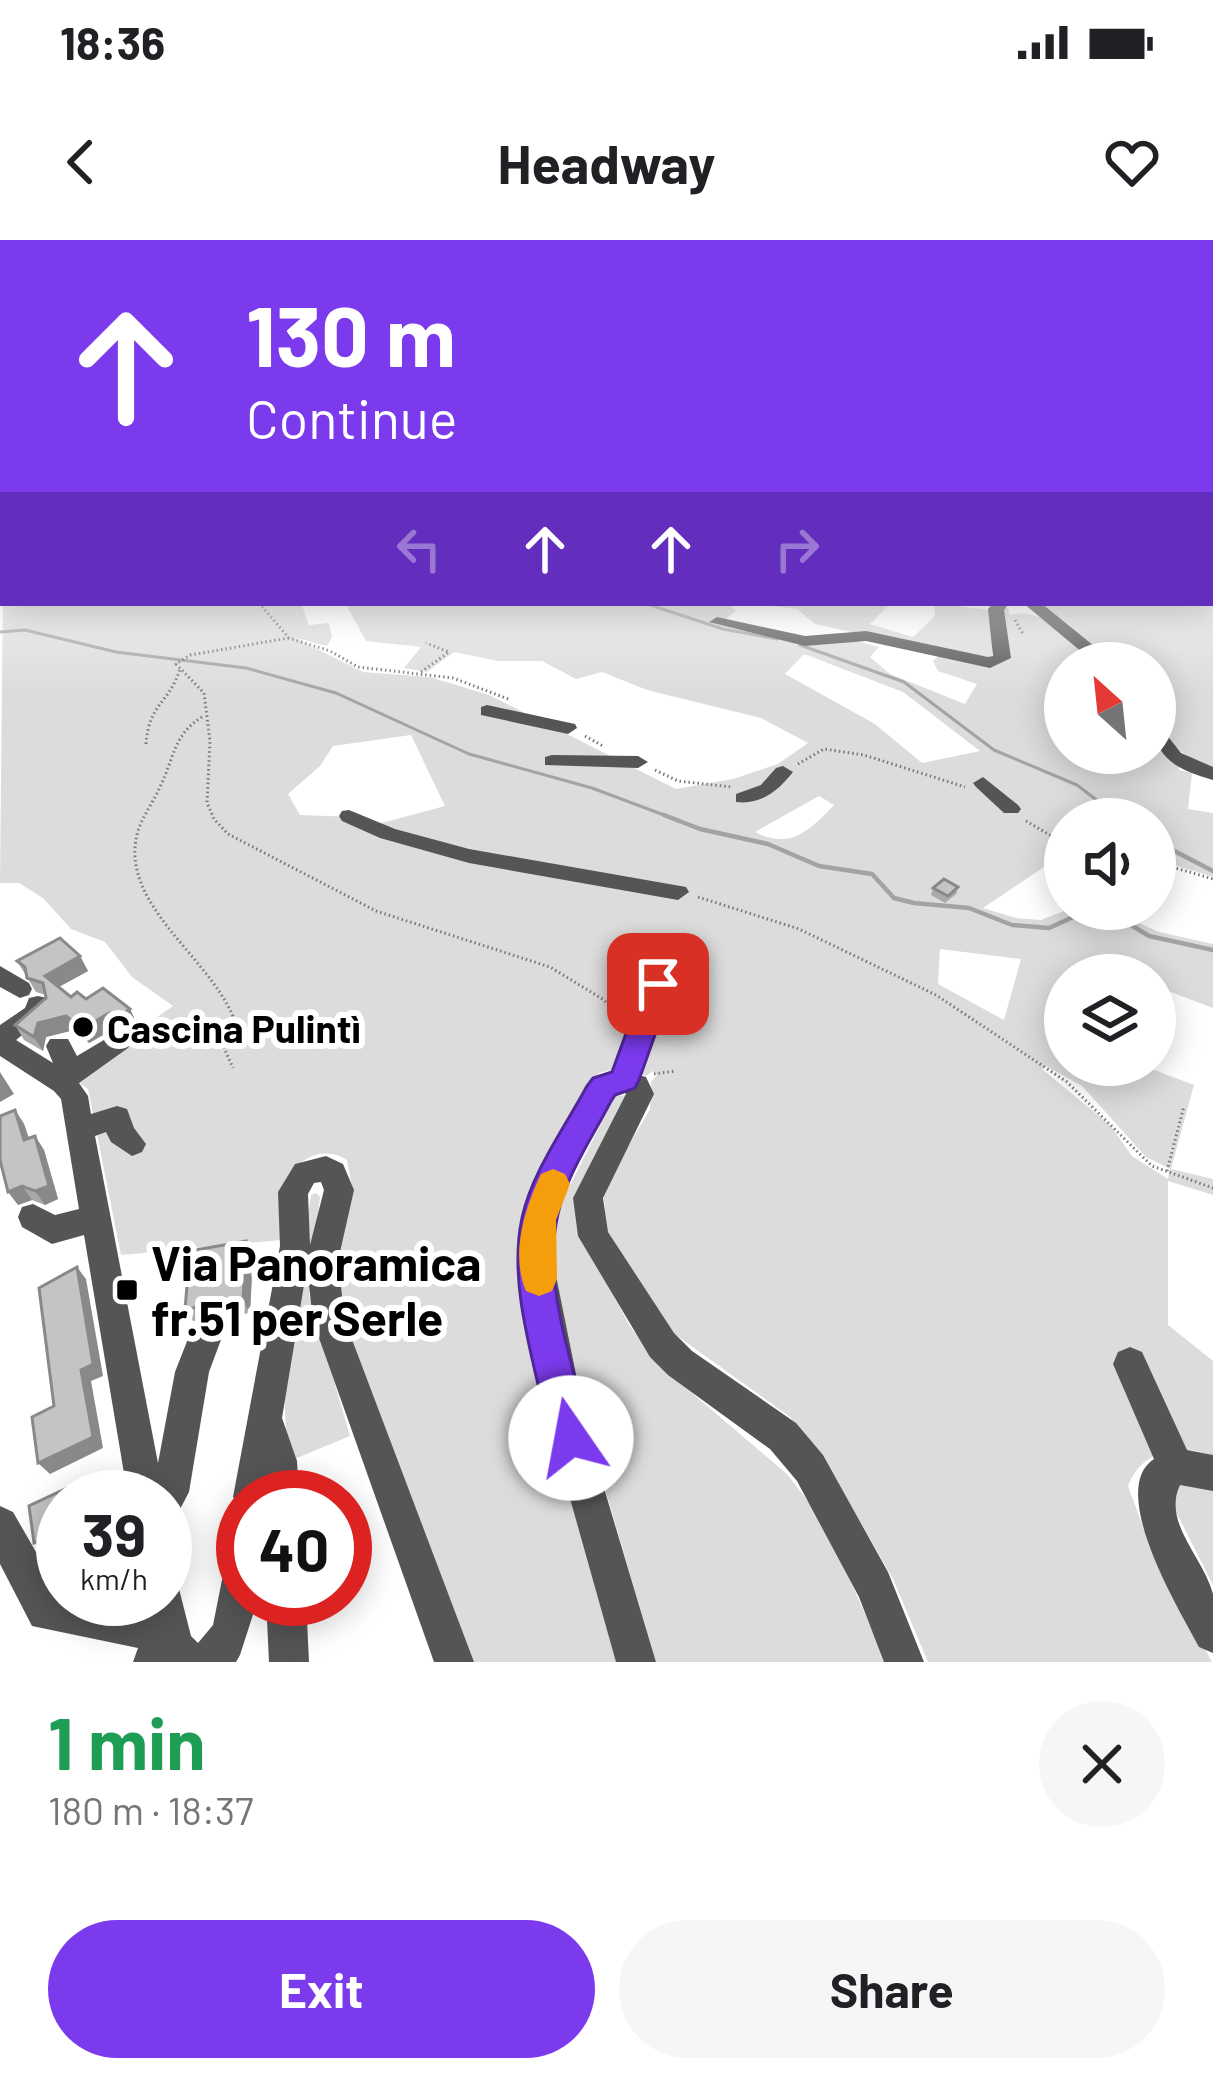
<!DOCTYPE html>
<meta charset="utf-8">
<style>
:root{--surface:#fff;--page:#f6f6f6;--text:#202124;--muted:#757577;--accent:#7c3aed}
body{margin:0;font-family:Barlow,sans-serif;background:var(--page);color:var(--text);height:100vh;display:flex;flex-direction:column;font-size:45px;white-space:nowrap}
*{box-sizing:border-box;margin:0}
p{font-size:39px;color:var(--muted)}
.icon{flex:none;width:66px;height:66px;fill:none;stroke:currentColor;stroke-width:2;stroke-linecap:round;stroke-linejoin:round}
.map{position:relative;height:1422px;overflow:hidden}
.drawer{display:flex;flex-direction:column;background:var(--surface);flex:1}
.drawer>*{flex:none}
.hud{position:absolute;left:0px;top:0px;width:1215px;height:366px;box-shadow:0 6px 30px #0003;background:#7c3aed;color:#fff;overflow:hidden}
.needle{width:78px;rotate:333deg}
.tools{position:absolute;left:1044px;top:402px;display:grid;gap:24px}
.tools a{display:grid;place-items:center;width:132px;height:132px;border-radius:50%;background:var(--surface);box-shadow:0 6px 30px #0003;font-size:60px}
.speed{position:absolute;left:36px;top:1230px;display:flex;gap:24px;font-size:60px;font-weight:700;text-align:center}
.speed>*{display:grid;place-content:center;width:156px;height:156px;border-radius:50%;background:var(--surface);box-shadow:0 6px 30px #0003;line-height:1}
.speed small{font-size:30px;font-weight:400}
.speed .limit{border:18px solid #d22;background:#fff;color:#111}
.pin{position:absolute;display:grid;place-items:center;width:102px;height:102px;color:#fff;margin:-51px;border-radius:24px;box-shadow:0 6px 18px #0006}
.me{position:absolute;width:132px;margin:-66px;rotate:348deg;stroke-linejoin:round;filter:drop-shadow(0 0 9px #0008)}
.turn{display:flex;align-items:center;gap:42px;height:252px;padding:0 48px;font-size:54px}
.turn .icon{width:156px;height:156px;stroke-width:2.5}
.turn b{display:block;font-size:84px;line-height:102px}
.lanes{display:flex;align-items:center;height:114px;padding:0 48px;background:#0003;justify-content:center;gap:60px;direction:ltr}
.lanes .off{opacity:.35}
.round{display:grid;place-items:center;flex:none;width:126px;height:126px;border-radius:63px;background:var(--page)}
.summary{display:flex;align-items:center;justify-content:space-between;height:204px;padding:0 48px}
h1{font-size:72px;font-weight:700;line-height:90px;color:#1e9e55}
.button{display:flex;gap:24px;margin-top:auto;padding:24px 48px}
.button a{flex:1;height:138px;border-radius:72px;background:var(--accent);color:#fff;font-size:48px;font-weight:700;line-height:138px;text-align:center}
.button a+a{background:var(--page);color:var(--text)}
.status{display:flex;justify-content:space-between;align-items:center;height:84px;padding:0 60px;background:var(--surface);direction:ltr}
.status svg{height:33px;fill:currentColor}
header{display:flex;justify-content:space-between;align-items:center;height:156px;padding:0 48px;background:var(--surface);font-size:54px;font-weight:700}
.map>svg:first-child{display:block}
.green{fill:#dcdcdc;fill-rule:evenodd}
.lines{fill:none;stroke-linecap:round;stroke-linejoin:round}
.stream-far1{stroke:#a3a3a3;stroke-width:3}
.stream{stroke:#a3a3a3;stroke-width:4.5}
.path{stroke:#777;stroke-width:3;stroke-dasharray:1.5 3;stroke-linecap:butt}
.minor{fill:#555;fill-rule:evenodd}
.wall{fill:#a9a9a9}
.shaded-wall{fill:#898989}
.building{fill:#c4c4c4;stroke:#898989;stroke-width:3}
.route{fill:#7c3aed;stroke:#51269a;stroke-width:3}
.slow{fill:#f59e0b}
.poi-dot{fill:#000;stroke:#fff;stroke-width:4.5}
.labels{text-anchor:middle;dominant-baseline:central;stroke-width:12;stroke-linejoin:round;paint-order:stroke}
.poi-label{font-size:39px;font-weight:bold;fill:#000;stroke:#fff;text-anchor:start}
.near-poi-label{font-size:48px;font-weight:bold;fill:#000;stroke:#fff;text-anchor:start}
</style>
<div class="status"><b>18:36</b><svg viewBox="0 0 49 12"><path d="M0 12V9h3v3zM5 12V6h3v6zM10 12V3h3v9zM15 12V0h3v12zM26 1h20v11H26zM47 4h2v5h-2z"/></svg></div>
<header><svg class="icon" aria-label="back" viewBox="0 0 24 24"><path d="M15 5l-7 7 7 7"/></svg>Headway<svg class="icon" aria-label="heart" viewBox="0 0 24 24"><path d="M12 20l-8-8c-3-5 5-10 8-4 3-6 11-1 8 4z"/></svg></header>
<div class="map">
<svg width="1213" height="1422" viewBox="0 0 1213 1422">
<rect width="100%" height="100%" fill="#fff"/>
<g class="green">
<path d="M 1213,316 L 1213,529 C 1152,501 1155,486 1155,423 L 1110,423 L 1038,363 L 1212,363 Z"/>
<path d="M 3,346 L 3,363 L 301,363 L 309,385 L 329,383 L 332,397 L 327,406 L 293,397 L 363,432 L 430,437 L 489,455 L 676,549 L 733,539 L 778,524 L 808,503 L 761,478 L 647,450 L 602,432 L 576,439 L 542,421 L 498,421 L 454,412 L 427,432 L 404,428 L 421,407 L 366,401 L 345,363 L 731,366 L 736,371 L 724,380 L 813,405 L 849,399 L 879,407 L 870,417 L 890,434 L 965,464 L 977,444 L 938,431 L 933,421 L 938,416 L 993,425 L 1002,368 L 1008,368 L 1010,375 C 1045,366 1072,401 1098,423 L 1065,423 L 1065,513 L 1155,513 L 1155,501 L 1179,523 L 1179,530 L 1192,533 L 1188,569 L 1213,573 L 1213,637 L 1155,619 L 1155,579 L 1065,579 L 1065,613 L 983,668 L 1016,678 L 1041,680 L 1069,669 L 1108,669 L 1159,692 L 1213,704 L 1213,768 L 1155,746 L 1155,735 L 1065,735 L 1065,825 L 1141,825 L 1194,845 L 1171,929 L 1213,939 L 1213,955 L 1168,941 L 1168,1085 L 1213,1121 L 1213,1216 C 1178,1202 1142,1210 1128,1246 L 1152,1311 L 1212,1422 L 928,1422 L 893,1339 L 823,1216 L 790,1177 L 676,1095 L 654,1069 L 607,990 L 603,949 L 650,869 L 651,842 L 657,835 L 653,831 L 646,836 L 628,826 L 599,833 L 589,843 L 534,959 L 526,981 L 526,1020 L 618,1422 L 469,1422 L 346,1089 L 334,1031 L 352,947 L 347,920 C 328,908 309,914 293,929 L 281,1000 L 121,1015 L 88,849 L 71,837 L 173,766 L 132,737 L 105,702 L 71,689 L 43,658 L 19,643 L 0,643 ZM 804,414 L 903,452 L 980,511 L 922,523 L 875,484 L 785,434 ZM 411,495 L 445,566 L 378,584 L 356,577 L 300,575 L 288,554 L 320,526 L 333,506 ZM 819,556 L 834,565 C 809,591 791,610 755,592 ZM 940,709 L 1021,719 L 1004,780 L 938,744 ZM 1044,825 L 1082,846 L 1146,917 L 1170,929 L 1168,939 L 1132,916 L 1110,885 L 1042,829 Z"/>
<polygon points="749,363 891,363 870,384 913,397 935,376 934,363 989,370 995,392 991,419 975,419 815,384 797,369"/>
<polygon points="626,855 583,1000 631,1088 666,1131 787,1234 826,1285 886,1422 656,1422 588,1191 551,1013 553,979 615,856"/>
<polygon points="316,953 320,957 309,1055 350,1196 287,1222 284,1141 311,955"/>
<polygon points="1180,1241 1213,1249 1213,1345 1174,1268"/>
</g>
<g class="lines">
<g class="stream-far1">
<polyline points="644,363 723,389 777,399"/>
<polyline points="0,392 25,390 116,412 246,428 336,453 469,514 592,548 672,578"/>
<polyline points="800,405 904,442 994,510 1077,545 1120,578"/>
</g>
<g class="stream">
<polyline points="664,575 700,589 768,604 819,626 872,634 894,658 914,663 969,668 1012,685 1049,688 1082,673 1118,677 1149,696 1213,710"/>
<polyline points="1116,575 1121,579"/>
<polyline points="1155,601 1213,631"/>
</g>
<g class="path">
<polyline points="259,363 289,398 330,411 358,427 453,438 511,460"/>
<polyline points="1015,380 1023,394"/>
<polyline points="289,398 190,415 176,424 204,453 210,501 207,563 214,579 228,594 376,671 550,727 604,760 623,782"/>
<polyline points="421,432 449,412 426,403"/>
<path d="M 202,477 C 173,495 174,519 160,547 C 154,561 144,574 139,588 C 114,662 210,715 235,781 L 216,790"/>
<polyline points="585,496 603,506"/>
<path d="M 146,504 C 149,463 169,464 180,429"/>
<polyline points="798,524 824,509 864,515 965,547"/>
<polyline points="655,530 678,541 732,547"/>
<polyline points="1026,581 1065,604"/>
<polyline points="1155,622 1213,639"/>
<polyline points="698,657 799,689 936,755 1067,842 1152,926 1213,948"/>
<polyline points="141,802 216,790 233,828"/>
<polyline points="654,834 675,831"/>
<polyline points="1167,931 1184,866"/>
</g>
<g class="minor">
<rect x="1212" y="291" width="1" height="8"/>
<polygon points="3,337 3,347 0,348 0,338"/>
<polygon points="993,363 1008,365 1004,370 1011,418 990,428 866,401 805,406 709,382 717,377 805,396 866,391 988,417 993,416 988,369"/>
<polygon points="1023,363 1041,363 1115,423 1095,423"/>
<polygon points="487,465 575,484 577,488 568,494 481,475 481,467"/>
<path d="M 1155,487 L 1162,489 L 1181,513 L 1213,527 L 1213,540 C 1183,531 1155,521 1155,487 Z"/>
<polygon points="552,515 638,516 648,522 638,528 545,525 545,517"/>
<path d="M 783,526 L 793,532 C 778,551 761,565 736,562 L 736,554 L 761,545 L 776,528 Z"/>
<polygon points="983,537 1018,565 1021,569 1018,573 1004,573 976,547 973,543"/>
<polygon points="349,570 395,589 469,609 686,647 689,652 678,660 469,623 380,598 342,581 339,576 342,571"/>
<polygon points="0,726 29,743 32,749 29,755 20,758 0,747"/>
<polygon points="658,735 667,738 670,744 639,835 646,837 654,854 603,958 608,992 674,1093 692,1111 796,1183 823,1215 888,1332 924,1422 884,1422 859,1357 797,1241 770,1209 668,1135 650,1117 578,996 573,958 626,854 623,851 613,854 561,958 552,1016 589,1198 656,1422 616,1422 553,1198 520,1016 531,957 594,838 613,832 646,744 649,738"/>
<polygon points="38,756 47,758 50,773 16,800 53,823 46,806 50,799 68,799 77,816 119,791 128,794 132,801 128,808 79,843 88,856 91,874 117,866 127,869 134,888 146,904 142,912 132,916 111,902 106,892 95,896 158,1223 175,1132 193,1086 205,1081 217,1086 222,1097 209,1132 189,1252 178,1273 165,1278 165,1257 128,1257 84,995 52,1004 22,987 18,977 22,967 33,964 55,975 79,969 61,859 54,851 0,816 0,785 25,768 29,758"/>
<path d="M 326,916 L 343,924 L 354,950 L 338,1021 L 345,1081 L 474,1422 L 434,1422 L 313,1081 L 307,1027 L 282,1178 L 297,1221 L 299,1257 L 243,1257 L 243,1272 L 233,1257 L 280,1006 L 278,952 L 295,924 ZM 321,942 L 324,950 L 310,1005 L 308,954 L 314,943 Z"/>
<path d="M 1130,1107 L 1142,1112 L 1187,1210 L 1213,1215 L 1213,1251 L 1180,1245 C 1162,1283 1204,1318 1213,1354 C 1213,1371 1213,1395 1213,1413 L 1199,1407 C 1180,1371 1106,1250 1154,1219 L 1113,1124 L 1118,1112 Z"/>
<polygon points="0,1266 13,1272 63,1359 146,1370 144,1359 165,1359 165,1340 178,1345 191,1396 198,1403 213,1385 230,1300 243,1294 243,1359 258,1359 240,1415 236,1422 133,1422 138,1408 32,1386 0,1324"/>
<polygon points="266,1359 306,1359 309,1422 269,1422"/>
</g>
</g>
<g class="wall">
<polygon points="958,647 956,654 945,663 931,655 933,648"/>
<polygon points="80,716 88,731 59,747 71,757 130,769 137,784 128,789 117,787 89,803 74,790 46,797 43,811 24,800 15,785 46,758 46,755 36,752 17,721"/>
<polygon points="15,870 24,884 29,898 35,896 44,910 58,959 45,965 32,960 18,965"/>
<polygon points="246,1001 253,1014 250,1073 193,1081 185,1069"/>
</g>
<g class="shaded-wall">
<polygon points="80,716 88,731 53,750 45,736"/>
<polygon points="130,769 137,784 128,789 121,775"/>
<polygon points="109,773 117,787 89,803 82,789"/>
<polygon points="66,776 74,790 46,797 43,811 34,797 38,783"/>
<polygon points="0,832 14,854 0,862"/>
<polygon points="15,870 24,884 34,914 24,900"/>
<polygon points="35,896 44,910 58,959 45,965 35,951"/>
<polygon points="22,946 32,960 18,965 8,952"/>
<polygon points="246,1001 253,1014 250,1073 243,1061"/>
<polygon points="77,1027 86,1039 103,1136 91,1141 103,1208 50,1234 38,1223 81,1130"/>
<polygon points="95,1235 105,1245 108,1257 99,1257"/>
<polygon points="47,1296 60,1305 46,1312 34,1303"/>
</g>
<g class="building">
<polygon points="944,639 958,647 948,656 933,648"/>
<polygon points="60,698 80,716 45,736 71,757 77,752 86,759 103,748 130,769 121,775 109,773 82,789 66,776 38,783 34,797 15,785 46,758 43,743 27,738 25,727 17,721"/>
<polygon points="15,870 24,900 35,896 49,946 35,951 22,946 8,952 0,920 0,876"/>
<polygon points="246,1001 243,1061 185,1069 190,1011"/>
<polygon points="77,1027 93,1124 81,1130 93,1197 38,1223 32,1177 54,1166 39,1048"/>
<polygon points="95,1235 99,1257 63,1257 63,1347 54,1346 47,1296 34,1303 29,1266"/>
</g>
<linearGradient id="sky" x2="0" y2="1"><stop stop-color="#8cadcc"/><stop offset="0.56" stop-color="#fff"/><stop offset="1" stop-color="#fff" stop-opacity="0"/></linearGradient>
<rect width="1213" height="456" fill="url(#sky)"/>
<path class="route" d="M 658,734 L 673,744 L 639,840 L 635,848 L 615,855 L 610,863 C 592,898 566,936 558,974 C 541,1045 575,1129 591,1198 L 585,1212 L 571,1218 L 556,1212 L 550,1198 C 537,1129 507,1048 522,978 C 532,932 565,887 587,846 L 593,838 L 612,832 L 644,744 Z"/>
<path class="slow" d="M 553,929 L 565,934 L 570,944 L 556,980 L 557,1039 L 552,1051 L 539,1056 L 526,1051 C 510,1014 525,968 541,934 Z"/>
<g class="poi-dot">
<circle cx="83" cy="787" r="12"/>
<rect x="115" y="1038" width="24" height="24" rx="6"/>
</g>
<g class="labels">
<g class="poi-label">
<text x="107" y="787">Cascina Pulintì</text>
</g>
<g class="near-poi-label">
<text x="151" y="1022">Via Panoramica<tspan x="151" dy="55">fr.51 per Serle</tspan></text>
</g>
</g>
</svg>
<div class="tools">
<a><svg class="needle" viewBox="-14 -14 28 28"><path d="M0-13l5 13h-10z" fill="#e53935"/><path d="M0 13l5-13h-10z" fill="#757577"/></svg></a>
<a><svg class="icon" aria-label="sound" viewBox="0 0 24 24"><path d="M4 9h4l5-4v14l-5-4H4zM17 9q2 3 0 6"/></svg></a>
<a><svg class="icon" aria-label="layers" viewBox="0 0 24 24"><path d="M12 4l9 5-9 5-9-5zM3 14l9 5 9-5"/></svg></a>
</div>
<div class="speed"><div>39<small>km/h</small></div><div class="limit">40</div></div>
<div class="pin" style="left:658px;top:744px;background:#d93025"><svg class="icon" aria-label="arrive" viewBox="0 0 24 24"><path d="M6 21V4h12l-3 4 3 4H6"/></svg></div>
<svg class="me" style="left:571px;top:1198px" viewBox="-20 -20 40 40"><circle r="19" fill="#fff"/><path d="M0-13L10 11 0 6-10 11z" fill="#7c3aed"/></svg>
<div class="hud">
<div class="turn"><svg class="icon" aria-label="ahead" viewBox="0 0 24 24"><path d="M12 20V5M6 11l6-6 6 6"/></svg><div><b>130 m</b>Continue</div></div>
<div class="lanes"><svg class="icon off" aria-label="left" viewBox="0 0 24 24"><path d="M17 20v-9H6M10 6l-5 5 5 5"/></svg><svg class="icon" aria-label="ahead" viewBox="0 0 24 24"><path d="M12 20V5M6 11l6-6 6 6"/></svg><svg class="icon" aria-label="ahead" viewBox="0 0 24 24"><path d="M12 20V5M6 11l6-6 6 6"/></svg><svg class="icon off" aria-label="right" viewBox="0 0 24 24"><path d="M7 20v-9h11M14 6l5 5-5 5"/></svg></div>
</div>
</div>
<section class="drawer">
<div class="summary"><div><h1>1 min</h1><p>180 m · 18:37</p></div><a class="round"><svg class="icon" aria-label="close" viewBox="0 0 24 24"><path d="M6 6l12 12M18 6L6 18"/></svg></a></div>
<div class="button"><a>Exit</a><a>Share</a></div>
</section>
